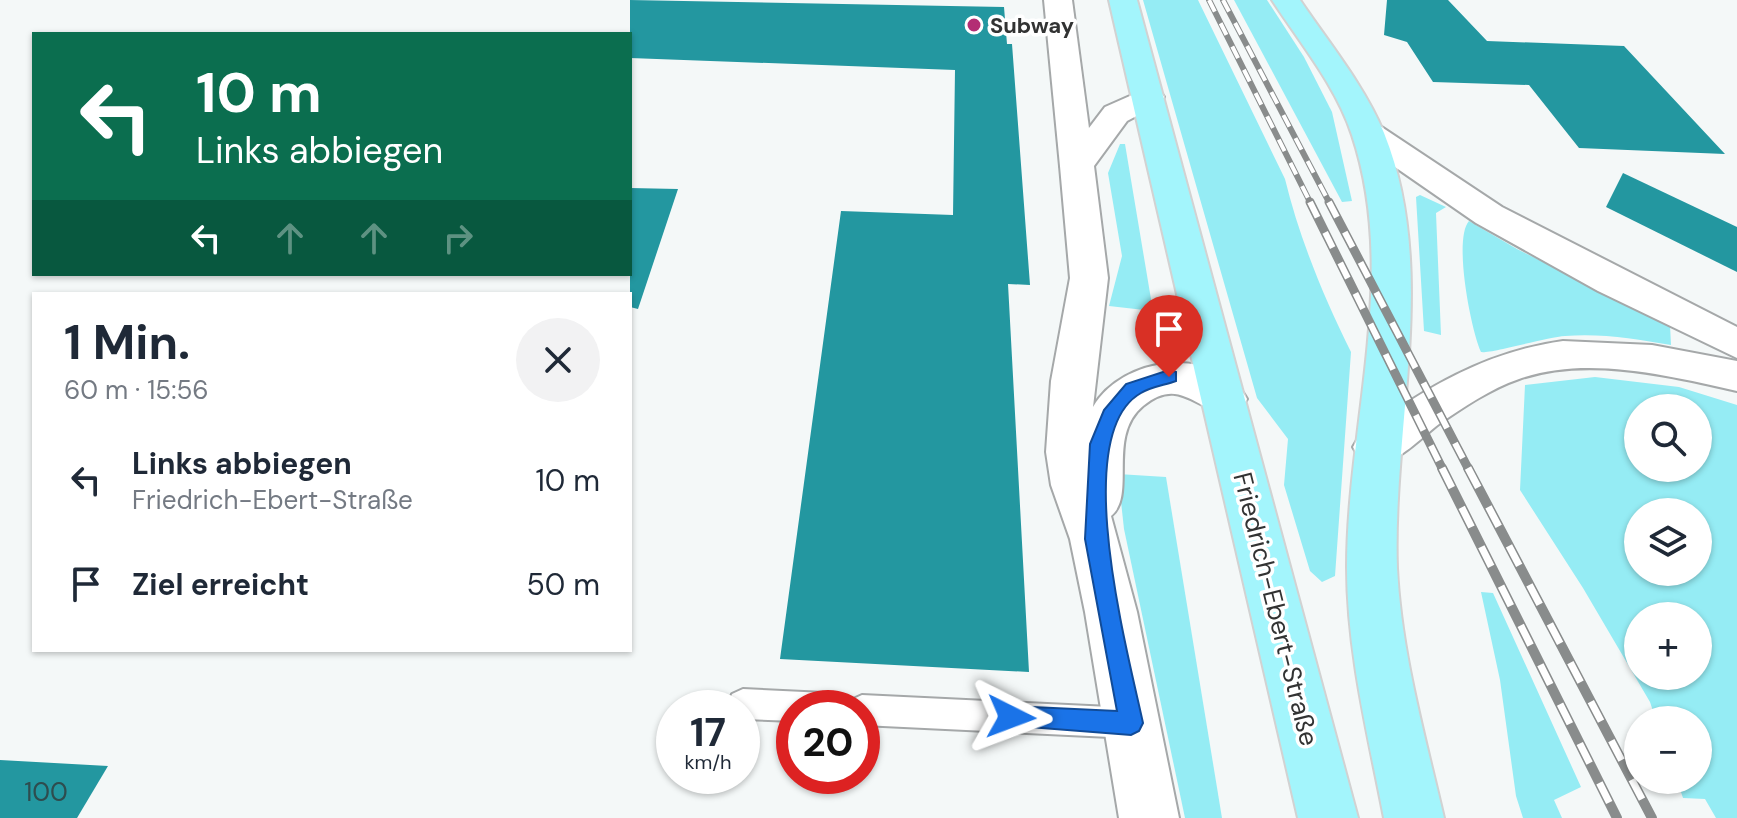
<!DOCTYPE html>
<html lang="de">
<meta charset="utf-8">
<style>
:root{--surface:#fff;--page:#f2f2f3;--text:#1f2937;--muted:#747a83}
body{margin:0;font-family:"DM Sans",sans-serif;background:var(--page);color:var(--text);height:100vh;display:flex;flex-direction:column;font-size:30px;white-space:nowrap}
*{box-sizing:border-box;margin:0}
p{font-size:26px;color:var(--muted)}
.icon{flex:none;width:44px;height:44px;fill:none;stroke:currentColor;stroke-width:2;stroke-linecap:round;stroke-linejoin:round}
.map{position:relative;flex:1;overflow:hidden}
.drawer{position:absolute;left:32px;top:292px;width:600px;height:360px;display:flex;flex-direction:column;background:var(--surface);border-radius:0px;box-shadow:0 2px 6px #0004}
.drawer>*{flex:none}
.hud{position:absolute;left:32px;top:32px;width:600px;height:244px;border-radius:0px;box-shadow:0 2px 6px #0004;background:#0b6e4f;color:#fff;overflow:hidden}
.tools{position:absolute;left:1624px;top:394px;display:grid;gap:16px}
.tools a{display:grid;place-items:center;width:88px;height:88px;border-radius:50%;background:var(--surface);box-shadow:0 2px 6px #0004;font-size:40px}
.speed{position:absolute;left:656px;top:690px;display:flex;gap:16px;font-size:40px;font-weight:700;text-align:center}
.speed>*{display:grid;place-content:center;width:104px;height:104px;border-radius:50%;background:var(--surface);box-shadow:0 2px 6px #0004;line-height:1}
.speed small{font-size:20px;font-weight:400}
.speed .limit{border:12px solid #d22;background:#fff;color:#111}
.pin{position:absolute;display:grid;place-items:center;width:68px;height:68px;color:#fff;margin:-82px -34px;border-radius:50% 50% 50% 0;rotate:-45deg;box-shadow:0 0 8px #0007}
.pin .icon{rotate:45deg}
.me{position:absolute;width:88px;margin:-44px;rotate:93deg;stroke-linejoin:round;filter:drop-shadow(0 0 6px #0008)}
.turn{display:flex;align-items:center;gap:28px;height:168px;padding:0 32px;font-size:36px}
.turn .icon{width:104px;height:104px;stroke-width:2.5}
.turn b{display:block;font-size:56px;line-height:68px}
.lanes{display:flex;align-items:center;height:76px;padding:0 32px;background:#0003;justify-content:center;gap:40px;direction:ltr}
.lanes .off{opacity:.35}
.round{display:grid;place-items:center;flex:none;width:84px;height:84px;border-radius:42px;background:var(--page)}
.head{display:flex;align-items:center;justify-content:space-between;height:136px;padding:0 32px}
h1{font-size:48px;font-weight:700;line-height:60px}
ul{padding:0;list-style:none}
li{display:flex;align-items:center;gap:24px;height:104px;padding:0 32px}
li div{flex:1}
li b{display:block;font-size:30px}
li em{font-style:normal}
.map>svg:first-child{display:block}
.green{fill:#95ecf4;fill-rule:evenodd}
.building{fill:#2397a0}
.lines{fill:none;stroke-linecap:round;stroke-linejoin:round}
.lane-casing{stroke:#a5a8a9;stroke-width:4}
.street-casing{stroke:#a5a8a9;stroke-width:4}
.secondary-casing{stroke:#a5a8a9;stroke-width:4}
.primary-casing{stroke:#d2d2d2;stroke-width:4}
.lane{fill:#fff;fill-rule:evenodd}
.street{fill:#fff;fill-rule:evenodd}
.secondary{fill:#fff;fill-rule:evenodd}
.primary{fill:#a3f5fc;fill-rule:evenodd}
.rail-far2-casing{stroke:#898c8c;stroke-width:6}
.rail-far1-casing{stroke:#898c8c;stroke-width:9}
.rail-casing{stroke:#898c8c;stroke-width:10}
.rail-far2{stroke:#fff;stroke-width:4;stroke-dasharray:13;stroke-linecap:butt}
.rail-far1{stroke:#fff;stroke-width:6;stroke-dasharray:17;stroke-linecap:butt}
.rail{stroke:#fff;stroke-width:7;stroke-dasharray:22;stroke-linecap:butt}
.route{fill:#1a73e8;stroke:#114b97;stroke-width:2}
.poi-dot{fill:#b32e74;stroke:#fff;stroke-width:3}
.labels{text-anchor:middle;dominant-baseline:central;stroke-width:7;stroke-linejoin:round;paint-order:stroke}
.far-poi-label{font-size:22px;font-weight:bold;fill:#323333;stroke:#fff;text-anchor:start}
.street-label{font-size:26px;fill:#323333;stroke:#fff}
.near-number-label{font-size:26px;fill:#2e4c4e}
</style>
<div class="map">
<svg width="1737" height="818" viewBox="0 0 1737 818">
<rect width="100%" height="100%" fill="#f4f8f8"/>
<g class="green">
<path d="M 1143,0 L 1198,0 L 1285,179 C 1299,237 1324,298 1351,352 L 1335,576 L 1322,582 L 1310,571 L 1284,485 L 1288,439 L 1257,398 Z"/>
<polygon points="1234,0 1267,0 1304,57 1332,112 1352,201 1342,202"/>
<polygon points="1120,144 1125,144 1153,311 1109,306 1122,256 1108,173"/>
<polygon points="1420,195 1446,207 1436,213 1441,335 1424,331 1416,197"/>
<path d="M 1469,221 L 1517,249 L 1670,325 L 1671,345 C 1636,339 1601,333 1565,336 C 1548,337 1489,354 1481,352 C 1471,330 1453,239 1469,221 Z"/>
<path d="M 1595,377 L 1679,387 L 1737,405 L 1737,818 L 1716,818 L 1705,799 L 1683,798 L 1677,780 L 1698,780 L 1698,720 L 1656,720 L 1650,702 L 1583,588 L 1520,490 L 1525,385 ZM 1698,408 L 1698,468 L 1638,468 L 1638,408 ZM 1698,512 L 1698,572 L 1638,572 L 1638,512 ZM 1638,616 L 1698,616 L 1698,676 L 1638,676 Z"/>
<polygon points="1118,474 1166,477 1222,818 1185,818 1124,529"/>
<polygon points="1481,592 1493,593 1581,787 1554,800 1562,818 1523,818 1516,796 1500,680"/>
</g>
<g class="building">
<polygon points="630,0 1004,7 1007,44 1012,44 1030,285 1008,284 1029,672 780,659 841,211 953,215 955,70 630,58"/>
<polygon points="1387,0 1448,0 1487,41 1624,46 1725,154 1579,148 1529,85 1433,82 1407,42 1384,35"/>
<polygon points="1623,173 1737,227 1737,272 1606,207"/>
<polygon points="630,188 678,189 638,309 630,307"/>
<polygon points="0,760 108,766 77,818 0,818"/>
</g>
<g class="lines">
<defs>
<g id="lane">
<polygon points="743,689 825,693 836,698 840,708 794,708 794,721 743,719 742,708 729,708 728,704 732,694"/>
<polygon points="862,695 1131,708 1142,712 1147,723 1142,734 1131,738 862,725 862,708 847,708 851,700"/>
</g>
<polygon id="street" points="1044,0 1072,0 1094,166 1089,173 1077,176 1065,173 1060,166"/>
<g id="secondary">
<path d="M 1148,88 L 1159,90 L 1164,97 L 1159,104 L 1127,121 L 1094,166 L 1108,278 L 1093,407 C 1122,356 1216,344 1247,399 L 1240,410 C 1200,423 1185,371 1143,406 C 1106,437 1137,495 1111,516 L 1137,612 L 1179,818 L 1119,818 L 1085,612 L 1070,539 L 1051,485 L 1046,452 L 1051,381 L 1070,278 L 1060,166 L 1105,107 Z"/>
<polygon points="1368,123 1380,126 1502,207 1737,327 1737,358 1598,291 1476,223 1356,140 1352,133 1356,126"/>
<path d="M 1563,341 L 1652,345 L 1737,361 L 1737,391 C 1669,376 1587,355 1519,379 C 1490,389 1464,407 1439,424 C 1422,437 1399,462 1377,464 C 1372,464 1365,461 1360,459 L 1353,447 L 1360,435 C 1424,389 1484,352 1563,341 Z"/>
</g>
<g id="primary">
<polygon points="1109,0 1137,0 1358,818 1298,818"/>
<path d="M 1272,0 L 1300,0 C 1329,43 1364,85 1384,133 C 1439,270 1392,425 1397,568 C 1401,652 1425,736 1444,818 L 1384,818 C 1368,735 1347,652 1347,567 C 1347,425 1399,275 1352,135 C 1336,86 1300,43 1272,0 Z"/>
</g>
</defs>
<use href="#lane" class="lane-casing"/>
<use href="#street" class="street-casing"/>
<use href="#secondary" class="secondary-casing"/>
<use href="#primary" class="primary-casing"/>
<use href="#lane" class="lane"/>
<use href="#street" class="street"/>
<use href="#secondary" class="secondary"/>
<use href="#primary" class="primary"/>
<defs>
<g id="rail-far2">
<polyline points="1209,0 1311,204"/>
<polyline points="1223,0 1330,204"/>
</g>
<g id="rail-far1">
<polyline points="1310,202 1443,470"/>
<polyline points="1329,202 1469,470"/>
</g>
<g id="rail">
<polyline points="1442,468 1617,818"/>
<polyline points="1468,468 1652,818"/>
</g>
</defs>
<use href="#rail-far2" class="rail-far2-casing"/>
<use href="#rail-far1" class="rail-far1-casing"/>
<use href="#rail" class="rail-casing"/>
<use href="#rail-far2" class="rail-far2"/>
<use href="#rail-far1" class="rail-far1"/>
<use href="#rail" class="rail"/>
</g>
<path class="route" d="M 1169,370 L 1176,372 L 1176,381 C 1165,385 1150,387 1141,393 C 1068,434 1129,657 1143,723 L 1139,731 L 1131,735 L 1003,725 L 999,717 L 1003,709 L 1011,706 L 1117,711 L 1085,539 L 1090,444 L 1104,410 L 1126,384 Z"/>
<circle class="poi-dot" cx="974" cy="25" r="8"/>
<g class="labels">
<g class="far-poi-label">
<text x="990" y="25">Subway</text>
</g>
<g class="street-label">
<text transform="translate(1276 609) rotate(76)">Friedrich-Ebert-Straße</text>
</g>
<g class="near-number-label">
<text x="46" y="792">100</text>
</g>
</g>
</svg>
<div class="tools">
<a><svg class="icon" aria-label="search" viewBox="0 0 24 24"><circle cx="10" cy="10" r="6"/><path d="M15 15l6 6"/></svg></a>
<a><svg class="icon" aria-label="layers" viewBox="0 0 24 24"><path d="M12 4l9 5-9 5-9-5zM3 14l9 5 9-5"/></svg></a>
<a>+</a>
<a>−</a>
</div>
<div class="speed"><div>17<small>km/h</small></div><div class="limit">20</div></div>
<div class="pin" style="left:1169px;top:377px;background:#d93025"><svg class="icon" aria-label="arrive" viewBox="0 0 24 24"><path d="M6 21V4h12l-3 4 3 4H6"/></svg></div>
<svg class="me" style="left:1011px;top:717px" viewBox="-20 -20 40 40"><path d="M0-17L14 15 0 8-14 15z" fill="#1a73e8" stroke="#fff" stroke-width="4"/></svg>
<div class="hud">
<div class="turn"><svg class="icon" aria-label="left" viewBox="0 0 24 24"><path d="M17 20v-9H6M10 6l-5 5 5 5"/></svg><div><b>10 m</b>Links abbiegen</div></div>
<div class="lanes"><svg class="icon" aria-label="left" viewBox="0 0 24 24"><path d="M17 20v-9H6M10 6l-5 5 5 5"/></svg><svg class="icon off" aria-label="ahead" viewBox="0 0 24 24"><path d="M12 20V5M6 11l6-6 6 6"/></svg><svg class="icon off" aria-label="ahead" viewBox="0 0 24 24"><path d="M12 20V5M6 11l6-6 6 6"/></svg><svg class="icon off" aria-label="right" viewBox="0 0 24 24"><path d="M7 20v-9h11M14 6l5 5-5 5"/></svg></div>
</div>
<section class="drawer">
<div class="head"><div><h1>1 Min.</h1><p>60 m · 15:56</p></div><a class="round"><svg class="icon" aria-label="close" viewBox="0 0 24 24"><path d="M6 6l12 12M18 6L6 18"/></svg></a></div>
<ul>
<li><svg class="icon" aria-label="left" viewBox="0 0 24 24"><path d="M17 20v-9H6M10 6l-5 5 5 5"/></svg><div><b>Links abbiegen</b><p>Friedrich-Ebert-Straße</p></div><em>10 m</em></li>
<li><svg class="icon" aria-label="arrive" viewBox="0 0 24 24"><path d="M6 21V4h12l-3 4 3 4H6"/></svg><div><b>Ziel erreicht</b></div><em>50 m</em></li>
</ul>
</section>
</div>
